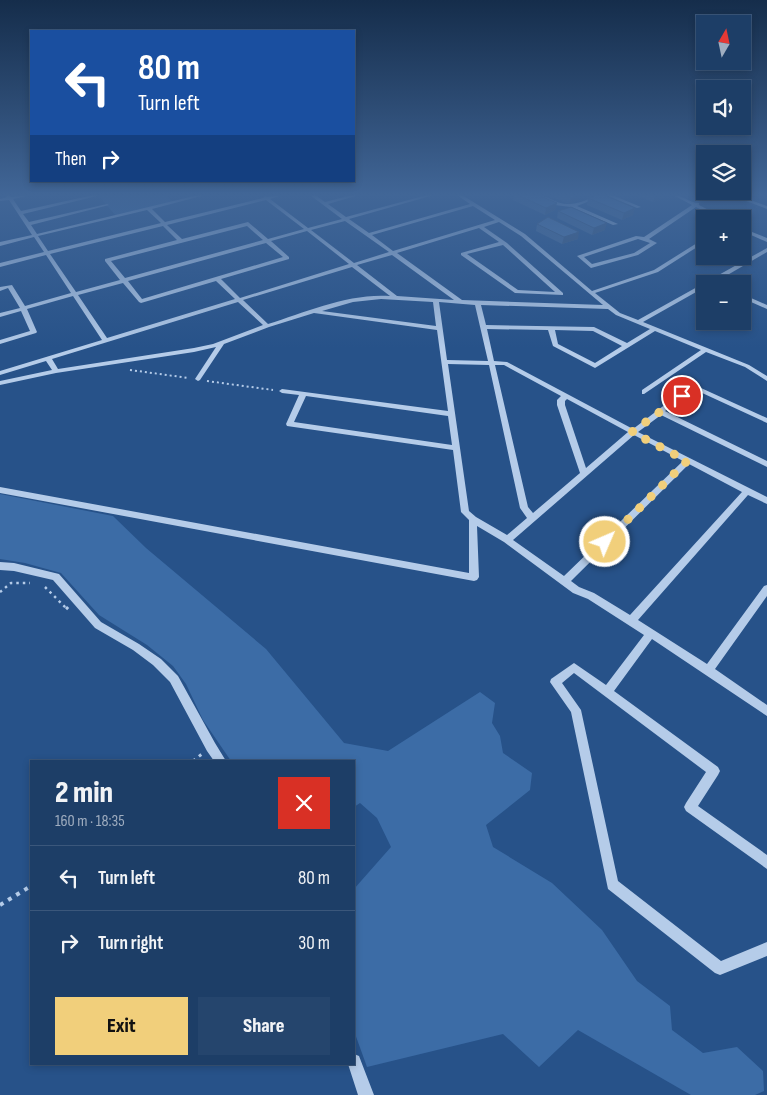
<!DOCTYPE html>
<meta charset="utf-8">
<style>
:root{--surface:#1d3e67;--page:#25456d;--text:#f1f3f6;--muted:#a0aec0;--line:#3b577b;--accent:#f1cf7b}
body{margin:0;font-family:"Sofia Sans Condensed",sans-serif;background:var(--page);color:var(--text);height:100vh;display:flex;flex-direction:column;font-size:19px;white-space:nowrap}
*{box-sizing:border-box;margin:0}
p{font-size:16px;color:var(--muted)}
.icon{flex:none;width:28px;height:28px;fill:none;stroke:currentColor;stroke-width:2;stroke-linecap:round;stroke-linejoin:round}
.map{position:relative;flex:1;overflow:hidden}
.details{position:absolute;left:30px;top:760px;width:325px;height:305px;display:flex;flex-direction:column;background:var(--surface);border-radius:0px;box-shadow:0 2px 8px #0003,0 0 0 1px var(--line)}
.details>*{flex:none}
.top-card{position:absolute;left:30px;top:30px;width:325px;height:152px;border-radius:0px;box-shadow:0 2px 8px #0003,0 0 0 1px var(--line);background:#1a4fa0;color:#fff;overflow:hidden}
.needle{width:32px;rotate:9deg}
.fabs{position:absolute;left:696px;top:15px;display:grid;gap:10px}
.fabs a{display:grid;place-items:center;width:55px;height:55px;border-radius:0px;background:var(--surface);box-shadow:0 2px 8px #0003,0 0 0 1px var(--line);font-size:25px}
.pin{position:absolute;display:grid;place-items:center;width:42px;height:42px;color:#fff;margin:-21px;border:2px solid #fff;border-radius:50%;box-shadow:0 1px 5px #0007}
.me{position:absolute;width:55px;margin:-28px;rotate:45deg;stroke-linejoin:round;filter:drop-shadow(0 0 4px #0008)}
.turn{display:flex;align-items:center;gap:18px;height:105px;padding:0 25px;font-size:22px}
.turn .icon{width:65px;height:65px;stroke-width:2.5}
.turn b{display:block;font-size:35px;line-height:42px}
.then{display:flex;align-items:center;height:48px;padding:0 25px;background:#0003;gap:10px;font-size:19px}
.round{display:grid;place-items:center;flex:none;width:52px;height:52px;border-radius:0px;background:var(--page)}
.summary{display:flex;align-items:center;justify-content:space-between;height:85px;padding:0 25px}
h1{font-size:30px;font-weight:800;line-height:38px}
.action{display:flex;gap:10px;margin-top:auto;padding:10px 25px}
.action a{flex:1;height:58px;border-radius:0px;background:var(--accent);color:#111;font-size:20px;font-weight:800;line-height:58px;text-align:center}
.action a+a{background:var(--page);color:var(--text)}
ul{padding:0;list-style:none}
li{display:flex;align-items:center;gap:15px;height:65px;padding:0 25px;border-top:1px solid var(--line)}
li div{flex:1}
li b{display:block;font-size:19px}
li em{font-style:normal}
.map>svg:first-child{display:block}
.green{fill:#3c6ca6}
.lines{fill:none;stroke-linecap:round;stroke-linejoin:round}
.path-far3{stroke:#b5cce9;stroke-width:2;stroke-dasharray:2 3;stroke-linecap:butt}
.path-far2{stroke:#b5cce9;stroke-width:2.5;stroke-dasharray:2.5 4;stroke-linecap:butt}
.path-far1{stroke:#b5cce9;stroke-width:3;stroke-dasharray:3 4.5;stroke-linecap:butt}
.path{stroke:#b5cce9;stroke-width:4;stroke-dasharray:4 5.5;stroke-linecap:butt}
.minor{fill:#b5cce9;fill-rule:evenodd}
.wall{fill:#486c99}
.shaded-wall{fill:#3b587d}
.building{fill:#547eb2;stroke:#3b587d}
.route{stroke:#f1cf7b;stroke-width:9;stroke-dasharray:0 16.2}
</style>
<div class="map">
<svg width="767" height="1095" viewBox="0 0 767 1095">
<rect width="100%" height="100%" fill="#275289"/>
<g class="green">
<polygon points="98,195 165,195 173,202 116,216"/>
<polygon points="0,494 113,516 146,548 266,649 344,743 388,751 480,692 495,703 492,723 500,736 503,753 532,773 530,790 486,825 493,847 552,883 602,930 637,981 670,1006 672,1030 703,1053 737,1047 763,1071 764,1091 755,1095 691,1095 578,1030 539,1067 503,1034 367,1067 354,1031 354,889 391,847 377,818 360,803 354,807 354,761 231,761 203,720 186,684 173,666 147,645 99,615 61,573 25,563 0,559"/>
</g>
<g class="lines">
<g class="path-far3">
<polyline points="130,370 189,378"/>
<polyline points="207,381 273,390"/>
</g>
<g class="path-far2">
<polyline points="45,587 67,609"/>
<polyline points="0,592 11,583 30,583"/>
</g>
<g class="path-far1">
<polyline points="66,607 71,612"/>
<polyline points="193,761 202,754"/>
</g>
<polyline class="path" points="0,905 31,886"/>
<g class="minor">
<path d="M 6,195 L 10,195 L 11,197 L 31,195 L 13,199 L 21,211 L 93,195 L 101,195 L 23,214 L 29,222 L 107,204 L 109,205 L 31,225 L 37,234 L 198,195 L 205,195 L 152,209 L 165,222 L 263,198 L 265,196 L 268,197 L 282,195 L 270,199 L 308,228 L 342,219 L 310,195 L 315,195 L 325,202 L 352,195 L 359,195 L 328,204 L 346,217 L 427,195 L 434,195 L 349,219 L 369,233 L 470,204 L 457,195 L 462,195 L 525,234 L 592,291 L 654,270 L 705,238 L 705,242 L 658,272 L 595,293 L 620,313 L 638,320 L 767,248 L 767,252 L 712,284 L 705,284 L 705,287 L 643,322 L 749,365 L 767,376 L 767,381 L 745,367 L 706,352 L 644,394 L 642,394 L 642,390 L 701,350 L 655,331 L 595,368 L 553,346 L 548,330 L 487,329 L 494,361 L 507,362 L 633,429 L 679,394 L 701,388 L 767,418 L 767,423 L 700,392 L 683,398 L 665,411 L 767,461 L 767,467 L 661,415 L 638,432 L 767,497 L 767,504 L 748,495 L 638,620 L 707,664 L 764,586 L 767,585 L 767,596 L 715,669 L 767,705 L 767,716 L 652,639 L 614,691 L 718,767 L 720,771 L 718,775 L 698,806 L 767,855 L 767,869 L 686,811 L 684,807 L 686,803 L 706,772 L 574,673 L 562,683 L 581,710 L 618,881 L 721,961 L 767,942 L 767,956 L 720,975 L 715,973 L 608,889 L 571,712 L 550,682 L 551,679 L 574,663 L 606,685 L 644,635 L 588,599 L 573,593 L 504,542 L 477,526 L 479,577 L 477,580 L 474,581 L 0,493 L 0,487 L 469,573 L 469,520 L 461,512 L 453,450 L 287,426 L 286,424 L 299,395 L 282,393 L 279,391 L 282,389 L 448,411 L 437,330 L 314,313 L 269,327 L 224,344 L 200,380 L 198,381 L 195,379 L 216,347 L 194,352 L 56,373 L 0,385 L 0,381 L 52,370 L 46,361 L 0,375 L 0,371 L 102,340 L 73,296 L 27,309 L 37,332 L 36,333 L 0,344 L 0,340 L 30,331 L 21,311 L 0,317 L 0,313 L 20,308 L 8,288 L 0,291 L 0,287 L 12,285 L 25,306 L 71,293 L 46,255 L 0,267 L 0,263 L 44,252 L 34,237 L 0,246 L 0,242 L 32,235 L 9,200 L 0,201 L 0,199 L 7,197 ZM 266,200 L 304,229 L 268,239 L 248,222 L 182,239 L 167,225 ZM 473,206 L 495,220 L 393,251 L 372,235 ZM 147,210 L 161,223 L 48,251 L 38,236 ZM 345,221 L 389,252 L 354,263 L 311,230 ZM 499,222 L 521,236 L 603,305 L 462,300 L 397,253 L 479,228 L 499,242 L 461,253 L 461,255 L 515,293 L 563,295 L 563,293 L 507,243 L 484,227 ZM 163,226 L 177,240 L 105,259 L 105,261 L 120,280 L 76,292 L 50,254 ZM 247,226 L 263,240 L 125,278 L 111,261 ZM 307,231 L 349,264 L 240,298 L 221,279 L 289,259 L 289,257 L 271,241 ZM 266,243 L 283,257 L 142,299 L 128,281 ZM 503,245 L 555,292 L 518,290 L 467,254 ZM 392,255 L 454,300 L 397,296 L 357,265 ZM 352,267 L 390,296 C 349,293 306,312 268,324 L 243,300 ZM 216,281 L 235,299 L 107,338 L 78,295 L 123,283 L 139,302 L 141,303 ZM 381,299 L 433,302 L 436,326 L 322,311 L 353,302 ZM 238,302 L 263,325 L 213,344 L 194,348 L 58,369 L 52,359 ZM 439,302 L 475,305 L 488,361 L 447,360 ZM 481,305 L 608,309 L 616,315 L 650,329 L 627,343 L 594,327 L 486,325 ZM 555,330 L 593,331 L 622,346 L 595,363 L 558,344 ZM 448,364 L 489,365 L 520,508 L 527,518 L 507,535 L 476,517 L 469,511 ZM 495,365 L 504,365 L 561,396 L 557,400 L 557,405 L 580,473 L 533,513 L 528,507 ZM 306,396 L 448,416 L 452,445 L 294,422 ZM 567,399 L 628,432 L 586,468 L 565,405 L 565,401 ZM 634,435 L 683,461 L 564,576 L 513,540 ZM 689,464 L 742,492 L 630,615 L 594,593 L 579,587 L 571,581 Z"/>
<path d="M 535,195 C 547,195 557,205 570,204 C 582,204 593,195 605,195 L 577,206 L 618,224 L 613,225 L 571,207 L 555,205 Z"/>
<polygon points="606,195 612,195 641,207 637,208"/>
<path d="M 673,195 C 682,195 690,203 699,203 L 699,205 L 726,219 L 720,219 L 696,207 L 649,239 L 657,243 L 638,255 L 591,268 L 577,256 L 636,236 L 644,237 L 692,205 ZM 638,239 L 650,243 L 634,253 L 592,264 L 584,257 Z"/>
<polygon points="740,196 767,206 767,209 738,198 738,197"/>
<polygon points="742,228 767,238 767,242 742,231"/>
<polygon points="742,294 767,305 767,309 742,298"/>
<polygon points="0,562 14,563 59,574 101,622 139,644 161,659 178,676 215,743 226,761 214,761 207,751 170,682 153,665 133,650 95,628 53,580 14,571 0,570"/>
<polygon points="354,1054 359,1056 374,1095 358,1095 348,1064 354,1064"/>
</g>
</g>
<g class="wall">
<polygon points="514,195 538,195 555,210 545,215 513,200"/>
<polygon points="547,195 580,195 579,200 569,204"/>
<polygon points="636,195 664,195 663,198 653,202"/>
<polygon points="588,198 633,215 622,220 587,205"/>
<polygon points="558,211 605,230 592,235 557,218"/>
<polygon points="537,224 578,239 562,244 536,231"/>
</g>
<g class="shaded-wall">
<polygon points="576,195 580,195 579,200 569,204 571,198"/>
<polygon points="655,195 664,195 663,198 653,202"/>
<polygon points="557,203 555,210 545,215 546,208"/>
<polygon points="635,208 633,215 622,220 624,213"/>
<polygon points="607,223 605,230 592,235 594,228"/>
<polygon points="579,232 578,239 562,244 564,237"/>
</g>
<g class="building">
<polygon points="518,195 538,195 557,203 546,208"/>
<polygon points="564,195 576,195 571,198"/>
<polygon points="596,195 604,195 635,208 624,213 588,198"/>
<polygon points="571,207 607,223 594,228 558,211"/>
<polygon points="548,217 579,232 564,237 537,224"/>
</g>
<linearGradient id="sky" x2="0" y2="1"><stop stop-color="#152d4b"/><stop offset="0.56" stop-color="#416697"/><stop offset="1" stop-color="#416697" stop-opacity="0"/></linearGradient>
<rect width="767" height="348" fill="url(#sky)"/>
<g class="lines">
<polyline class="route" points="605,542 687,461 632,432 682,396"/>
</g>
</svg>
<div class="fabs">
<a><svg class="needle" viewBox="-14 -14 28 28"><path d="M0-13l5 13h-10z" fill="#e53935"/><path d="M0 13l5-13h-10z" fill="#a0aec0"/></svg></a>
<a><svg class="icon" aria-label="sound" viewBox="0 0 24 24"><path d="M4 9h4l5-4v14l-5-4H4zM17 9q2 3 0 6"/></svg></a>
<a><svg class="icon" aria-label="layers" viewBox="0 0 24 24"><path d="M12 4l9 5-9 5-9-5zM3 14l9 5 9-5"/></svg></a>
<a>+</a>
<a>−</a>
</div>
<div class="pin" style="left:682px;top:396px;background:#d93025"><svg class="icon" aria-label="arrive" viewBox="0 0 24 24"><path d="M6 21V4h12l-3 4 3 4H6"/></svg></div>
<svg class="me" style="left:605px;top:542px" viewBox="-20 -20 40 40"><circle r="17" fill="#f1cf7b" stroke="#fff" stroke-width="3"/><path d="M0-11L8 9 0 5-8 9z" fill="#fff"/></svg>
<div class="top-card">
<div class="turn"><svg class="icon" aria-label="left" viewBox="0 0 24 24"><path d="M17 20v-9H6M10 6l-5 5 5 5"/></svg><div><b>80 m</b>Turn left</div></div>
<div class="then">Then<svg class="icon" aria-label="right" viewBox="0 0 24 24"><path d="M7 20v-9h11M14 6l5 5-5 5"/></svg></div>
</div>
<section class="details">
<div class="summary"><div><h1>2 min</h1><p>160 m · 18:35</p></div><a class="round" style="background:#d93025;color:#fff"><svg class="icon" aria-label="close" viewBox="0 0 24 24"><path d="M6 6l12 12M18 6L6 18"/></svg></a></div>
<ul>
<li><svg class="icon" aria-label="left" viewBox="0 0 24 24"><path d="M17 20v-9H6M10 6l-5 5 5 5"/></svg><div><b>Turn left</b></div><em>80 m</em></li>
<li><svg class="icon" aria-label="right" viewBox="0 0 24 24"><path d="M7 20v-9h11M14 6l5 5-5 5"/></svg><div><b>Turn right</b></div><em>30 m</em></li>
</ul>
<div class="action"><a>Exit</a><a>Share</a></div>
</section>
</div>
